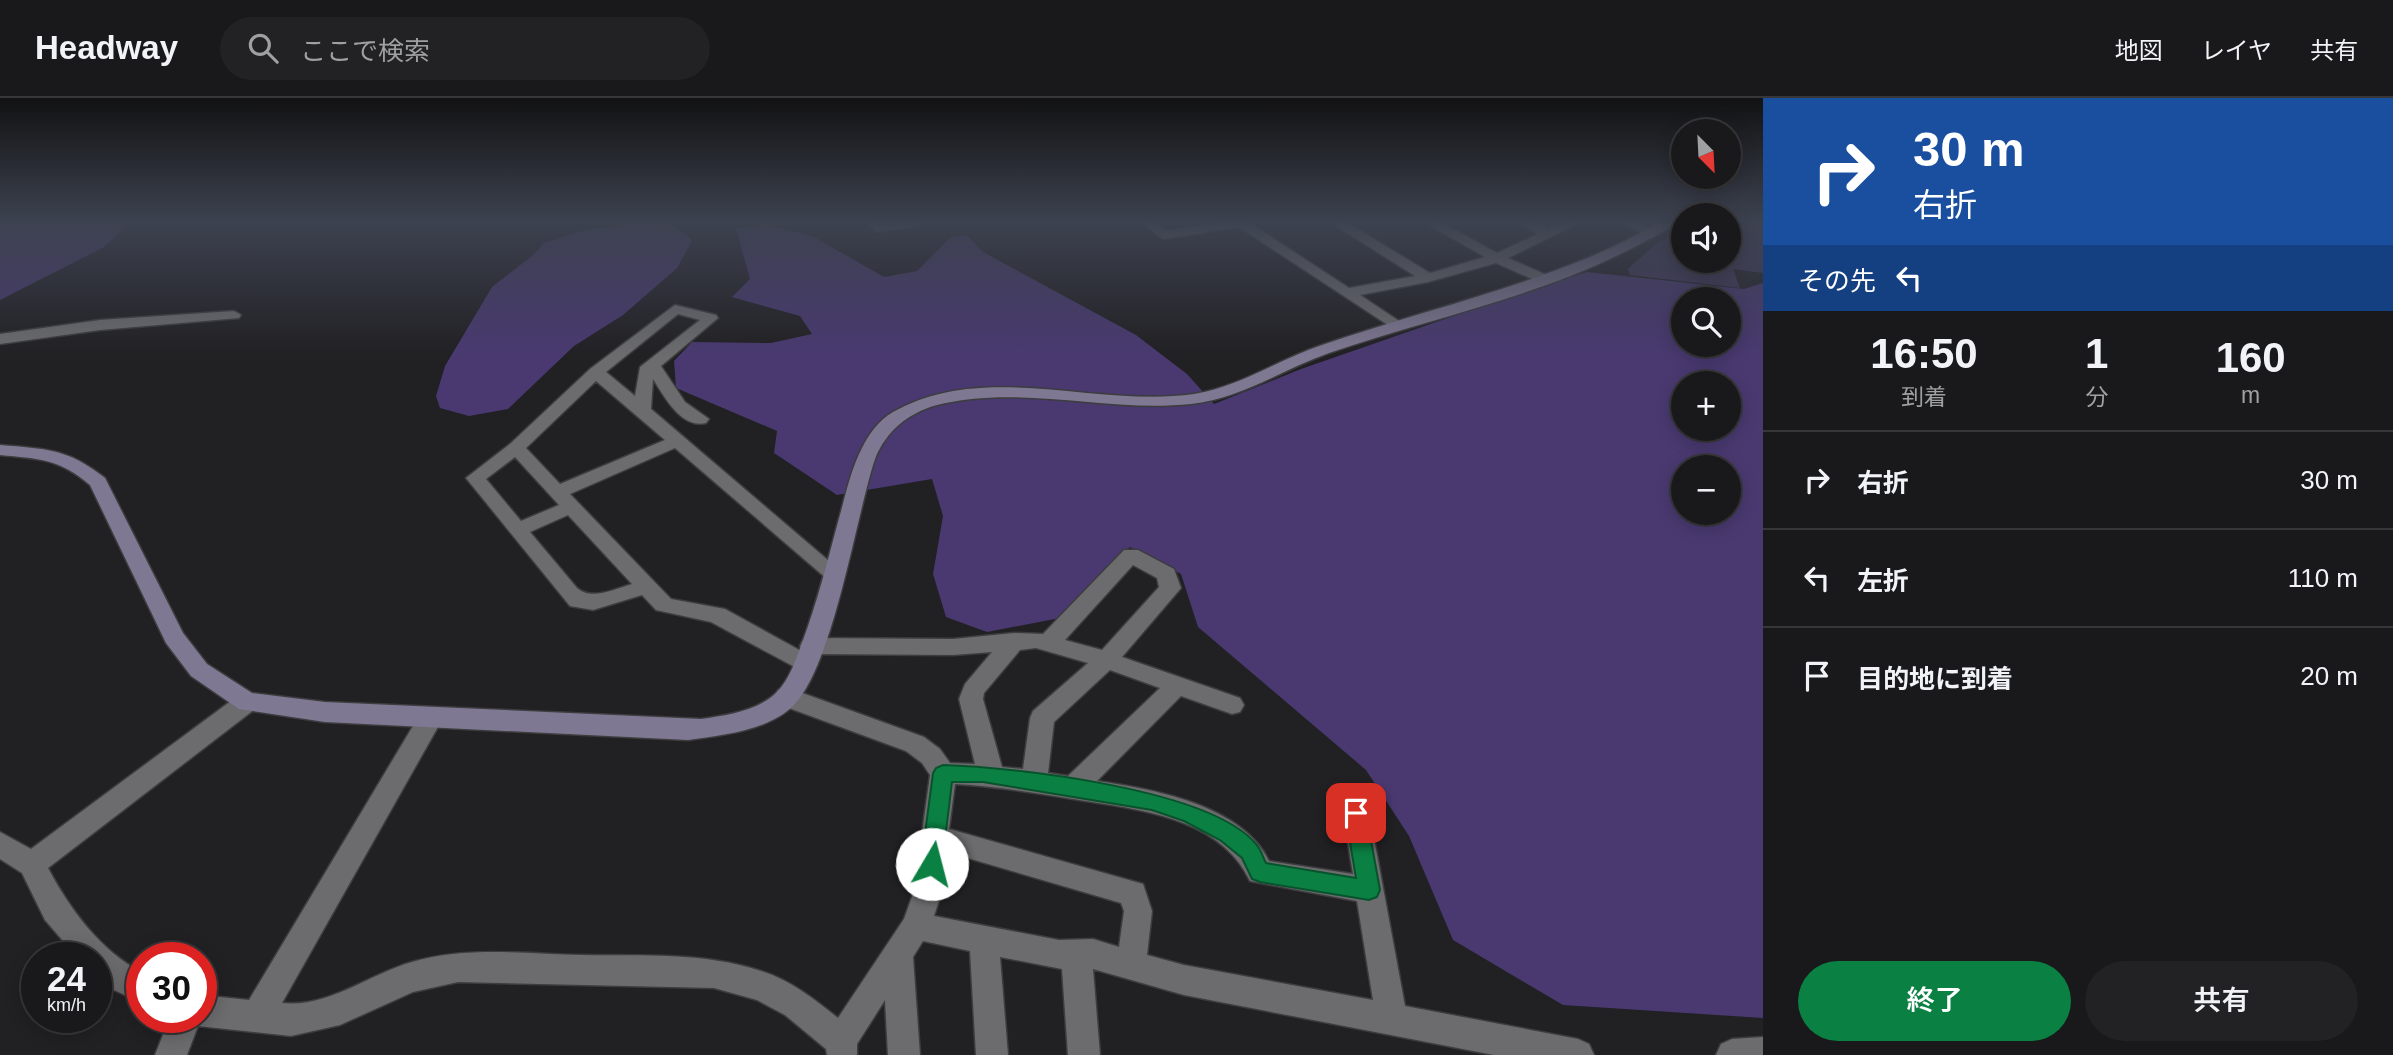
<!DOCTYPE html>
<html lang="ja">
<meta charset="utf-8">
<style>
:root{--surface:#19181a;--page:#222123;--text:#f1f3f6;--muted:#9fa0a2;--line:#373739;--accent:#0b8043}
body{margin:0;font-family:Helvetica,"Noto Sans JP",sans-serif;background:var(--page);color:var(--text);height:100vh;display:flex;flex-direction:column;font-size:26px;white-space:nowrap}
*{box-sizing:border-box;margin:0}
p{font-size:23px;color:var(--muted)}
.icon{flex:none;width:38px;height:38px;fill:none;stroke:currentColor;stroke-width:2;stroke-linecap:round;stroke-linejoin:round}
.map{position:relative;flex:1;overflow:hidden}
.side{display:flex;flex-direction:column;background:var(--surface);width:630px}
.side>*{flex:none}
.banner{background:#1a4fa0;color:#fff;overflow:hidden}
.needle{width:46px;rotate:156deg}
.tools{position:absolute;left:1671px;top:21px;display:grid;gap:14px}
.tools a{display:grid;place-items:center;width:70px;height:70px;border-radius:50%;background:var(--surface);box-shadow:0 4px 18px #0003,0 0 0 2px var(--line);font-size:35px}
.speed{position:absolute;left:21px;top:844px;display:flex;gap:14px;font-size:35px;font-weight:700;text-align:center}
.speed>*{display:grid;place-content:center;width:91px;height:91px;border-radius:50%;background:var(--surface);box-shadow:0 4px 18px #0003,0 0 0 2px var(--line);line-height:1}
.speed small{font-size:18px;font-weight:400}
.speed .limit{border:10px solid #d22;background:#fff;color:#111}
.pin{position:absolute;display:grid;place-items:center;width:60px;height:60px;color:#fff;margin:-30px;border-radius:14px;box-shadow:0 4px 10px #0006}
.me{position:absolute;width:77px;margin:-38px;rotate:8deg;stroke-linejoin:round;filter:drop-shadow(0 0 5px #0008)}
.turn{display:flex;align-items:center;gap:24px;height:147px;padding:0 35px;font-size:32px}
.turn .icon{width:91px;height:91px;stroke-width:2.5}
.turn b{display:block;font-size:49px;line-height:60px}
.then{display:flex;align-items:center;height:66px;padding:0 35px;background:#0003;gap:14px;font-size:26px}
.eta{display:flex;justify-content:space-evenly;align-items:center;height:119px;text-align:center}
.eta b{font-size:42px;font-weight:600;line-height:49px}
.primary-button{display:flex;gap:14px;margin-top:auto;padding:14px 35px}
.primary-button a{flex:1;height:80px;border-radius:42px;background:var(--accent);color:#fff;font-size:28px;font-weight:600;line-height:80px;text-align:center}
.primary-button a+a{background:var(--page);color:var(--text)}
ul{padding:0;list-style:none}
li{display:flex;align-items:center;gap:21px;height:98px;padding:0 35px;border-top:2px solid var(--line)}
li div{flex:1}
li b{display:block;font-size:26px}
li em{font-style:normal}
header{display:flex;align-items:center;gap:42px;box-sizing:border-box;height:98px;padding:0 35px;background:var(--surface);border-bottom:2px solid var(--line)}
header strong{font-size:33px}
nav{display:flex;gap:38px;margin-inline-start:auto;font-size:24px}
.search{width:490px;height:63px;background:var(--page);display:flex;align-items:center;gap:18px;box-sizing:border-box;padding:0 24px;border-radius:38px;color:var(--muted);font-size:26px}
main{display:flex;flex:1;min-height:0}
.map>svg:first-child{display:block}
.green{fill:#403759}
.forest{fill:#493970;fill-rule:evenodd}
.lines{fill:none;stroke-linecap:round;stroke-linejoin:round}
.street-casing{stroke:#3d3d3f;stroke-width:3}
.secondary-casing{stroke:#3d3d3f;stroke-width:3}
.street{fill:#6c6c6e;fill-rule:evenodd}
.secondary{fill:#7f7892;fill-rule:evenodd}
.route{fill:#0b8043;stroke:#07532c;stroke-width:2}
</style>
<header>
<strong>Headway</strong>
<div class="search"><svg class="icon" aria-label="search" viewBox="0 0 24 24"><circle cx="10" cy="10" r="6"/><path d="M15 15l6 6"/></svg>ここで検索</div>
<nav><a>地図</a><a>レイヤ</a><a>共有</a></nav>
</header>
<main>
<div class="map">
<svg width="1763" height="957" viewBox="0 0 1763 957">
<rect width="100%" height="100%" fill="#212023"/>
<polygon class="green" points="1729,124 1763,125 1763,175 1733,171 1740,190 1630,177 1628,171 1657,145 1683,131 1684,163 1729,163"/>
<g class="forest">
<polygon points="0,124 131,124 104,149 0,202"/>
<path d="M 646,125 C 666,126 679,127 692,143 L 677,170 L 623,217 L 574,248 L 508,311 L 469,318 L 440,310 L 436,298 L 445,268 L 492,189 L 532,158 L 544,145 L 584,132 Z"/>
<path d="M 769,127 L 814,139 L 884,179 L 917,173 L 951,139 L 967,137 L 983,154 L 1136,237 L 1187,276 L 1214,306 L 1301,271 L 1517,196 L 1587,174 L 1744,191 L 1763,185 L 1763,920 L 1563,907 L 1453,842 L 1409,738 L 1366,672 L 1198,529 L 1181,476 L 1130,449 L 1060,520 L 987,534 L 946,519 L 933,476 L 943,418 L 932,381 L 837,397 L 774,355 L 777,333 L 676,290 L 674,263 L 692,244 L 771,245 L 812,236 L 800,218 L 732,199 L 750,181 L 736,130 ZM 1684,201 L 1729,201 L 1729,247 L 1684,247 ZM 1684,285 L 1729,285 L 1729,331 L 1684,331 ZM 1684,369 L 1729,369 L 1729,415 L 1684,415 Z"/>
</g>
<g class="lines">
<defs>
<g id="street">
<polygon points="866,124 924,124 918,128 877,134"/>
<polygon points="1140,124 1155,124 1166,133 1220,124 1254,124 1253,127 1349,190 1415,178 1330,124 1346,124 1430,175 1485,159 1424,124 1440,124 1497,155 1538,136 1518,124 1535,124 1548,131 1564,124 1581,124 1508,160 1549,178 1549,184 1539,184 1496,165 1428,184 1360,197 1402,225 1405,228 1402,231 1397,233 1239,129 1163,141"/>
<polygon points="1617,124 1636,124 1657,134 1651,138"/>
<path d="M 675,207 L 716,217 L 718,220 L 661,268 L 685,304 L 709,321 L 706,325 C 681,331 664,298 653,281 L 651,311 L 843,475 L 840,480 L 826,480 L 675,350 L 570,396 L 671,501 L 725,511 L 803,554 L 800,548 L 803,542 L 811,540 L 953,541 L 1014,535 L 1043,536 L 1124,452 L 1138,452 L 1174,471 L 1181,490 L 1122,559 L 1240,600 L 1244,607 L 1240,614 L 1232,616 L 1181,598 L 1097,683 C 1153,691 1242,707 1269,763 L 1353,776 L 1343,714 L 1347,706 L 1356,703 L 1365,706 L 1369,714 L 1405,908 L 1578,941 L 1589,946 L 1594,957 L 1494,957 L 1184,897 L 1093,871 L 1100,957 L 1068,957 L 1062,871 L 1000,859 L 1008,957 L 976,957 L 970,853 L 923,843 L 913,859 L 920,957 L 888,957 L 885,902 L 857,946 L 857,957 L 827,957 L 826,951 L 785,917 L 757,902 L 714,890 L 458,884 L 413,894 L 340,927 L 291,938 L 198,928 L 187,957 L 155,957 L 170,919 L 201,919 L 201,897 L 249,902 L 422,613 L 431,610 L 440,613 L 443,620 L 282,905 C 329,910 369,876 412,864 C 467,848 526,856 582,857 C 642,858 704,854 761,873 C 790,882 814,901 838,920 L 904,821 L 914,793 L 930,677 L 922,665 L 906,653 L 778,606 L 774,599 L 778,592 L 786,590 L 794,592 L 924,639 L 940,651 L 950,665 L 975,666 L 959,601 L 965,586 L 992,554 L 953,557 L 811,556 L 803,554 L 814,560 L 818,566 L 814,572 L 806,575 L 711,524 L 656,512 L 642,497 L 593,512 L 570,508 L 466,380 L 510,346 L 590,271 ZM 678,216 L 700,222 L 640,269 L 635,298 L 606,274 ZM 596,283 L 665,342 L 560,386 L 526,350 ZM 515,359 L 559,407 L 521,423 L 486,381 ZM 568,417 L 632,486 C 614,491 592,503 577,490 L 530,434 ZM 1133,467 L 1157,480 L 1159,489 L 1102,552 L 1065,542 ZM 1036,550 L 1088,565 L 1033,613 L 1030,620 L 1023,671 L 1002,669 L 983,601 L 984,595 L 1020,552 ZM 1110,572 L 1160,590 L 1068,678 L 1048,675 L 1054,624 ZM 955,686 C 992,688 1030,694 1067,700 C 1131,711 1219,716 1250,783 L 1357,803 L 1373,902 L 1184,867 L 1147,857 L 1152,813 L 1143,786 L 949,731 ZM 947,754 L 1121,805 L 1124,813 L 1119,849 L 1093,841 L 1059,842 L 934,818 L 942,793 Z"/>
<polygon points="234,213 241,217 239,220 100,232 0,246 0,236 100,222"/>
<path d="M 247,595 L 255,597 L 259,604 L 255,611 L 48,770 C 69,810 101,854 142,874 L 142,905 L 99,885 L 96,881 L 96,859 L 77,859 L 45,822 L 22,775 L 0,761 L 0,734 L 31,751 L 239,597 Z"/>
<polygon points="1763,939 1763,957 1716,957 1721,946 1732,941"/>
</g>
<path id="secondary" d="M 1660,124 L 1676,124 C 1664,135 1645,143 1630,151 C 1536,200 1429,220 1329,255 C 1283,271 1241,301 1191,306 C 1106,315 1020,286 937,307 C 908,315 886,333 875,361 C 856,418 833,569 793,608 C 767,633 722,637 688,642 L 325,624 L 239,611 L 191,578 L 166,545 L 90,387 C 58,360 40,361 0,357 L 0,347 C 46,351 67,350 105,380 L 183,535 L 207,566 L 252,595 L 325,604 L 701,621 C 727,617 759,613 778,593 C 790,580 796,561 802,545 C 817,505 827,465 838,424 C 845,400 850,373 862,350 C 869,336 879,322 893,314 C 985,262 1095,310 1194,296 C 1240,289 1279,261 1322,247 C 1411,216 1503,195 1590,159 C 1614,149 1637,137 1660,124 Z"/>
</defs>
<use href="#street" class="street-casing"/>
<use href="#secondary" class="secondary-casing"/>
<use href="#street" class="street"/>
<use href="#secondary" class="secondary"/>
</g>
<linearGradient id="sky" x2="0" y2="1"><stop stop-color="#121213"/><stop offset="0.48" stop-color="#3d4250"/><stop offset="1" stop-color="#3d4250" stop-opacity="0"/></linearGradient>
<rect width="1763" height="258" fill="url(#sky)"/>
<path class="route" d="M 943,667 C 1014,669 1210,691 1256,746 C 1261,751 1263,760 1266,765 L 1356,780 L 1345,715 L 1348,708 L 1356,706 L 1363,708 L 1366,715 L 1380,792 L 1377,799 L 1369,802 L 1260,784 L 1252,781 L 1242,760 L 1220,742 L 1184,723 L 1152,712 L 983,684 L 952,684 L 942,766 L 939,773 L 932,776 L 924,773 L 921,766 L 933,675 L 936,670 Z"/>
</svg>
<div class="tools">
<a><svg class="needle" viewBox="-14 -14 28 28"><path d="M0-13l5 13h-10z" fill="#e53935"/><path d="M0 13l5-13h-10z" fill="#9fa0a2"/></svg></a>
<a><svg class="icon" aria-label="sound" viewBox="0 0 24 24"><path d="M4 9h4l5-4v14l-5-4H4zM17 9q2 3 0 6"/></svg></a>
<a><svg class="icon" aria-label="search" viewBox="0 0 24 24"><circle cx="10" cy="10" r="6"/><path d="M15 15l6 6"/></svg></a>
<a>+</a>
<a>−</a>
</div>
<div class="speed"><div>24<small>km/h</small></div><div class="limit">30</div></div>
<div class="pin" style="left:1356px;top:715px;background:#d93025"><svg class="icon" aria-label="arrive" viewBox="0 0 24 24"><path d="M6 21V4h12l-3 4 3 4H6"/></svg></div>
<svg class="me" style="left:932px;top:766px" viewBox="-20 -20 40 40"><circle r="19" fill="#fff"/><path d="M0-13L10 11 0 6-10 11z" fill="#0b8043"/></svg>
</div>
<section class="side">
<div class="banner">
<div class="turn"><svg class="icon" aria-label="right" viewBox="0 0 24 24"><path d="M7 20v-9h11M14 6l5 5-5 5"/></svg><div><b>30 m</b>右折</div></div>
<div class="then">その先<svg class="icon" aria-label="left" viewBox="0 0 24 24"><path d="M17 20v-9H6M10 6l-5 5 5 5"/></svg></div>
</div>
<div class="eta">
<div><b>16:50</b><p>到着</p></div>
<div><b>1</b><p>分</p></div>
<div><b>160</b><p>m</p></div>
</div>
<ul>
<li><svg class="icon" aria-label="right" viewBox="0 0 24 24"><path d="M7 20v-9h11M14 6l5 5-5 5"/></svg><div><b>右折</b></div><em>30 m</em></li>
<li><svg class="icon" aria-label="left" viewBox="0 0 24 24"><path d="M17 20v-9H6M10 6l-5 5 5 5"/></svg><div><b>左折</b></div><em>110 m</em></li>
<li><svg class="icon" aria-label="arrive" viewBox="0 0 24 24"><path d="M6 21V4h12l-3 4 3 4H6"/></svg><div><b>目的地に到着</b></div><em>20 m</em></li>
</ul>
<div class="primary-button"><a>終了</a><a>共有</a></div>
</section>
</main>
